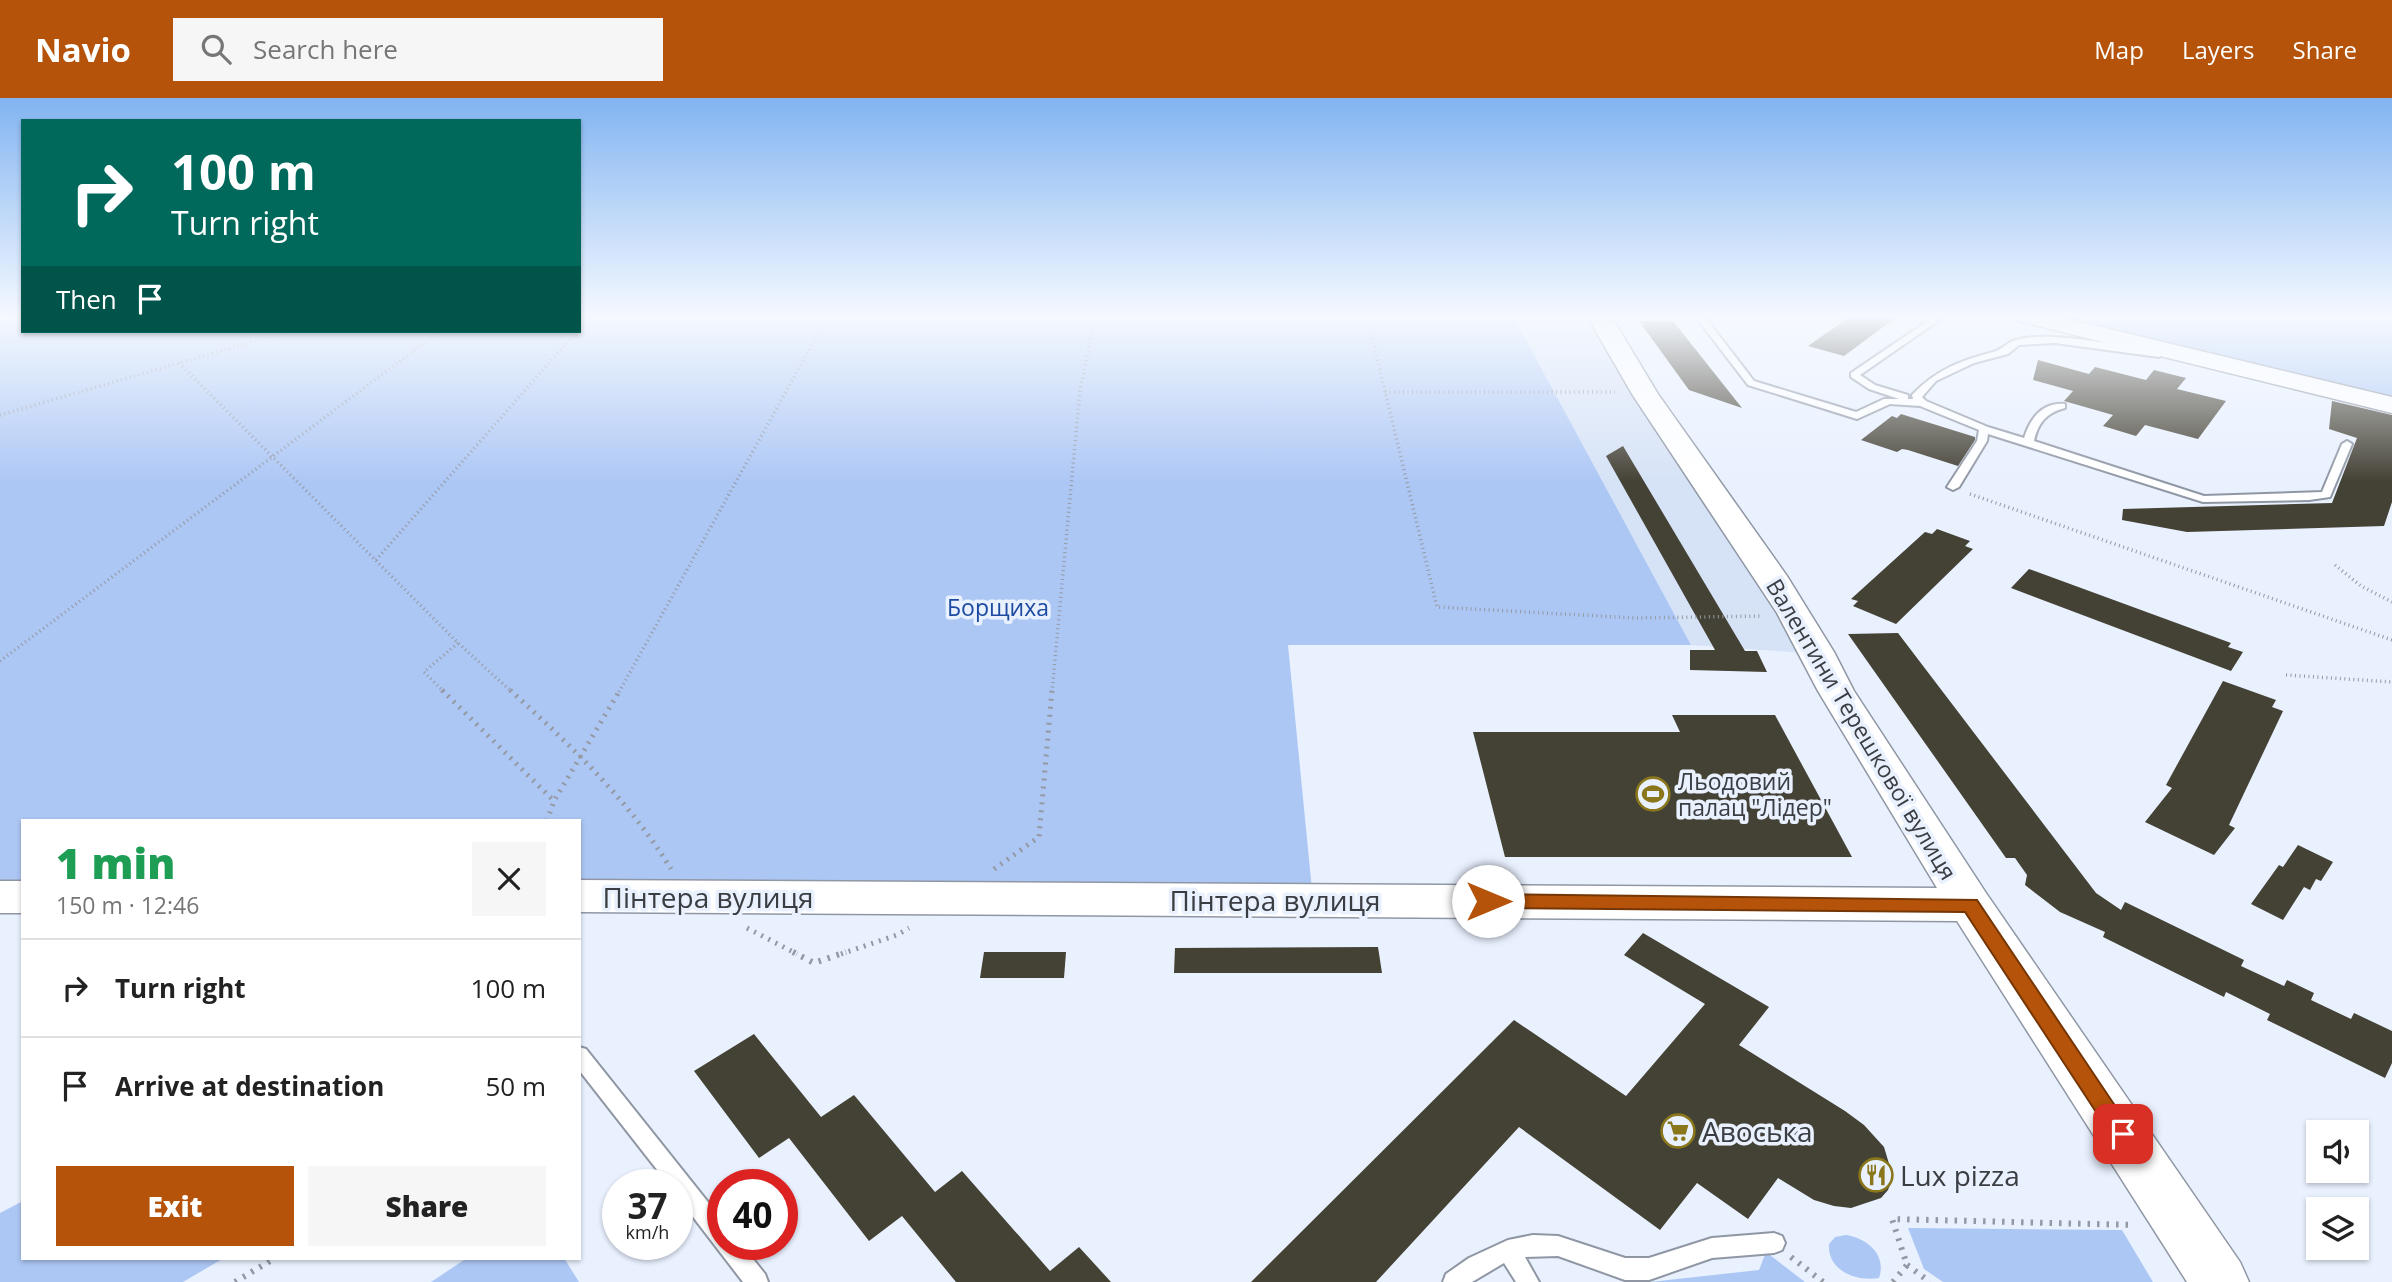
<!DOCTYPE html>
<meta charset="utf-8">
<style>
:root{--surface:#fff;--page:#f6f6f6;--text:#222;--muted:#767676;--line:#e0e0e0;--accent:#b45309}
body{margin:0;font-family:"Open Sans",sans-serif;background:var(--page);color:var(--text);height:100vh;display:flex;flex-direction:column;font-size:26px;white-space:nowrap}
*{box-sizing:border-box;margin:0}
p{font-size:23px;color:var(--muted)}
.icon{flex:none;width:38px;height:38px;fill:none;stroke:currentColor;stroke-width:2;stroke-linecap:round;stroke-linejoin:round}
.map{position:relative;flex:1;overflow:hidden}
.details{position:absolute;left:21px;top:721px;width:560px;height:441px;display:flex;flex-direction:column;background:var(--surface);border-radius:0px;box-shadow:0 2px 5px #0004}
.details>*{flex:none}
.top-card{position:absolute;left:21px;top:21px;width:560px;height:214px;border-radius:0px;box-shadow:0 2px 5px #0004;background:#00695c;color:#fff;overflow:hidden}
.fabs{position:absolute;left:2306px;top:1022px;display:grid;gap:14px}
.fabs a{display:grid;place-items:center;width:63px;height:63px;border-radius:0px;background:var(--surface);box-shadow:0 2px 5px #0004;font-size:35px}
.speed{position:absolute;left:602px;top:1071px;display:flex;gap:14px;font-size:35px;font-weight:700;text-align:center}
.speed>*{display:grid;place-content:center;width:91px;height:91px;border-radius:50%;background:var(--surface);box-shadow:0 2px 5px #0004;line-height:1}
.speed small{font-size:18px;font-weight:400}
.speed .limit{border:10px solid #d22;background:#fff;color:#111}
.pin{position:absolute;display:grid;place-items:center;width:60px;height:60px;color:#fff;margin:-30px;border-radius:14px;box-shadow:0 4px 10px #0006}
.me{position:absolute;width:77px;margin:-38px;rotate:90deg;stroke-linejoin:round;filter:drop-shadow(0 0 5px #0008)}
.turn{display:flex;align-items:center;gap:24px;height:147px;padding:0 35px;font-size:32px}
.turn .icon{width:91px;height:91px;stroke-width:2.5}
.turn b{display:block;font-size:49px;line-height:60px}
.then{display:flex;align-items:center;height:66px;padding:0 35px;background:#0003;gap:14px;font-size:26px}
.round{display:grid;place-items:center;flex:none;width:74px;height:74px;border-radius:0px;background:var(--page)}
.summary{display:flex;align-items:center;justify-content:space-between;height:119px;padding:0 35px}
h1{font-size:42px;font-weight:800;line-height:52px;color:#1e9e55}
.cta{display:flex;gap:14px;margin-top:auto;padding:14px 35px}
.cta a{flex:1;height:80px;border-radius:0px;background:var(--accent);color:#fff;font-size:28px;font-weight:800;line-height:80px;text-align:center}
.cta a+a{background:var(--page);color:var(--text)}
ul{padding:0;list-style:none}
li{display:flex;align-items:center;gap:21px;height:98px;padding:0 35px;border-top:2px solid var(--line)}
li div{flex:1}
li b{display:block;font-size:26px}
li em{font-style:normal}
header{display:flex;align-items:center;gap:42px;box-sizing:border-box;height:98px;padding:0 35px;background:var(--accent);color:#fff}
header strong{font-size:33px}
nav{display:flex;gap:38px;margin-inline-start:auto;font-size:24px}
.search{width:490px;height:63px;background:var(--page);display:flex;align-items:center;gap:18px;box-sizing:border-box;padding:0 24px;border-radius:0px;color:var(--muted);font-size:26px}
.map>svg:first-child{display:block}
.built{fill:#d6e2f6}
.green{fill:#adc7f5}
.building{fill:#444135}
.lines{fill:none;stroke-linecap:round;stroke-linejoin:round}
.service-casing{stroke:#9097a4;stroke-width:4}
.tertiary-casing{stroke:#9097a4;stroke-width:3}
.path-far2{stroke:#9499a3;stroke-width:3.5;stroke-dasharray:1 3.5;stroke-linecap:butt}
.path-far1{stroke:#9499a3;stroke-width:5;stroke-dasharray:2 6;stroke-linecap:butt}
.path{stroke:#9499a3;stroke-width:6;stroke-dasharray:2.5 7;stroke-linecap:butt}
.service{fill:#fff;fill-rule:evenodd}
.tertiary{fill:#fff;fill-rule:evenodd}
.route{fill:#b45309;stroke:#753606;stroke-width:2}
.labels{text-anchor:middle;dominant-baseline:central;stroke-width:7;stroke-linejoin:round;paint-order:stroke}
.park-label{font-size:23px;fill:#1e4ba2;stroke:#e9f1ff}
.street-label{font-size:23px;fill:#3a3d42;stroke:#e9f1ff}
.poi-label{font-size:23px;fill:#3a3d42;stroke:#e9f1ff;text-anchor:start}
.near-street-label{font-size:28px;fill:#3a3d42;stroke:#e9f1ff}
.near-poi-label{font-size:28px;fill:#3a3d42;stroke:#e9f1ff;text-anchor:start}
</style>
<header>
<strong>Navio</strong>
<div class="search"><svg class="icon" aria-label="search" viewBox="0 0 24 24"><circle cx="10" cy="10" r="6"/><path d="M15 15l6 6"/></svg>Search here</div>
<nav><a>Map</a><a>Layers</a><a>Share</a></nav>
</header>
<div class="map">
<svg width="2392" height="1184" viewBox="0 0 2392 1184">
<rect width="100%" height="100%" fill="#e9f1ff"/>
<polygon class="built" points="1513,218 1599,218 1819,556 1691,547"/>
<g class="green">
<polygon points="0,218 23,218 23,233 579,233 579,218 1513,218 1691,547 1288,547 1313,802 579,798 579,723 23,723 23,799 0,799"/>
<polygon points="2026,218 2392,218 2392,307"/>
<polygon points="23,1103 23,1160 224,1160 183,1184 0,1184 0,1115"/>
<polygon points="1908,1130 2122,1132 2153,1184 1943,1184 1924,1171"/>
<path d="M 1846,1137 C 1867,1140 1887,1157 1879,1180 C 1855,1184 1827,1172 1829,1146 L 1835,1139 Z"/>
<polygon points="1766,1154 1805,1184 1650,1184 1759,1172"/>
<polygon points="467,1160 564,1160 579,1184 431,1184"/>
</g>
<g class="building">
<polygon points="1851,218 1898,218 1844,258 1808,248"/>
<polygon points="1639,223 1673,223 1742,310 1689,292"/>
<polygon points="2038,262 2089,276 2095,269 2146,282 2154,272 2186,280 2177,291 2226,303 2198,341 2145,327 2136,338 2103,328 2113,317 2064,303 2073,293 2033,282"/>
<polygon points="2332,303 2392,317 2392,404 2384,428 2187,434 2122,422 2123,411 2332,405 2357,340 2329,331"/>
<polygon points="1901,316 1975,339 1975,342 1958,368 1908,352 1902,351 1897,354 1861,342 1892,318 1897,320"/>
<polygon points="1623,348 1745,553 1757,553 1767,574 1690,572 1690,552 1715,552 1606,358"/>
<polygon points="1937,431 1970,443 1965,448 1973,451 1896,526 1853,508 1858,503 1851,501 1925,434 1932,436"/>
<polygon points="2029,471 2231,545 2228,549 2243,554 2231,573 2011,490"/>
<polygon points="1898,535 2096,795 2121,812 2125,804 2244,862 2241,868 2284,888 2287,882 2314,895 2311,902 2351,921 2354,915 2392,933 2392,965 2385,980 2267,922 2270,916 2226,894 2224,899 2103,839 2105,834 2060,814 2025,787 2027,777 2015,760 2006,760 1848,536"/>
<polygon points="2223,583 2276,602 2272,609 2283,613 2229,727 2235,730 2214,757 2145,724 2172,690 2166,687"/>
<polygon points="1672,617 1775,617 1852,759 1505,759 1473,634 1680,634"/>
<polygon points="2298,747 2333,764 2321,783 2316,781 2310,792 2304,789 2283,822 2251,806 2279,767 2283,769"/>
<polygon points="1643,835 1769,909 1739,947 1845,1013 1864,1027 1884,1049 1893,1079 1888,1092 1881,1100 1851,1110 1834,1108 1814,1102 1778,1080 1748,1121 1697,1085 1660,1132 1519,1029 1376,1184 1251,1184 1514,922 1626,998 1705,906 1624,857"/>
<polygon points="1378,849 1382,875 1174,875 1175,850"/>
<polygon points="984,854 1066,854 1064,880 980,880"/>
<polygon points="754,936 821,1019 854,997 935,1094 962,1073 1050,1173 1079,1149 1111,1184 956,1184 902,1118 869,1143 789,1040 759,1060 694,973"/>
</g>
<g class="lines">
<defs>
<g id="service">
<path d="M 1695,218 L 1704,218 L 1754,283 L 1856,314 L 1884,301 L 1899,301 L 1869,291 L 1851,279 L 1851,275 L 1935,218 L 1945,218 L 1860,277 L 1875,287 L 1908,297 L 1908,301 L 1913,301 L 1912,297 C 1936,272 1959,263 1993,254 C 2002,252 2007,244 2016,242 C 2046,232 2123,248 2157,253 L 2160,249 L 2166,249 L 2166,253 L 2159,259 L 2055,245 L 2019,247 L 2008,256 L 1974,265 L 1936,283 L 1922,299 L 1926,303 L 1988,329 L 2024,340 C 2030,321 2042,304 2065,306 L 2065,310 C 2046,315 2038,325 2034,343 L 2204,398 L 2322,394 L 2342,346 L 2347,343 L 2352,346 L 2330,399 L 2309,402 L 2203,404 L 1988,336 L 1987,343 L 1959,389 L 1953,392 L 1947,389 L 1977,343 L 1979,332 L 1920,308 L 1890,306 L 1857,321 L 1748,287 Z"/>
<polygon points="579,949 586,951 723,1123 723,1146 741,1146 765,1176 768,1184 743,1184 677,1098 677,1087 669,1087 579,972"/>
<polygon points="1774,1135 1782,1138 1785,1145 1782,1152 1774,1155 1712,1160 1649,1182 1625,1182 1558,1158 1525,1159 1539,1184 1516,1184 1504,1165 1472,1184 1443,1184 1446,1176 1469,1160 1508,1142 1533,1137 1558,1138 1625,1160 1649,1160 1712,1140"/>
</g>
<g id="tertiary">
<polygon points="1587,218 1611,218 1658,296 1787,478 1834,554 1854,593 1986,795 2240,1164 2249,1184 2187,1184 1957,823 579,814 579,782 1937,790 1818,593 1777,515 1632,296"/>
<polygon points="2014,218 2055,218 2392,299 2392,315 2018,223"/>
<rect x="0" y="783" width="23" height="32"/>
</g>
</defs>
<use href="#service" class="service-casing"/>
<use href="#tertiary" class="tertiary-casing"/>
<g class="path-far2">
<polyline points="1367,218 1437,509 1635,520 1763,518"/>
<polyline points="579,231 591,218"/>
<polyline points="179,265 458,545 512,594"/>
<polyline points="1385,294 1615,294"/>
<polyline points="0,317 290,233"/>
<polyline points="1970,396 2392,542"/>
<polyline points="376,462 577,233"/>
<polyline points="2335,467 2361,488 2392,504"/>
<polyline points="0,563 440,233"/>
<polyline points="2286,577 2392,584"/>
<polyline points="444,594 424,574 458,545"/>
<polyline points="619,594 828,218"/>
<polyline points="1052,594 1080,292 1096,218"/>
</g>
<g class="path-far1">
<polyline points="442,592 554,703"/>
<path d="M 510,592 C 570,647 628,701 671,771"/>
<polyline points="547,723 554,703 620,592"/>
<polyline points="994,771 1039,739 1052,592"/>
<polyline points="747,830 797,856"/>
<polyline points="841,856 897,837 909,830"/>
</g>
<g class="path">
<polyline points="793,854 814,865 846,854"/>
<polyline points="1791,1159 1823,1184"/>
<polyline points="1907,1167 1930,1184"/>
<polyline points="235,1184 275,1160"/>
<polyline points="1893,1184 1907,1167 1892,1121 2134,1127"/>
</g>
<use href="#service" class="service"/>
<use href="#tertiary" class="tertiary"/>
</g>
<linearGradient id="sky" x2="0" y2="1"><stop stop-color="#82b4f1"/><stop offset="0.57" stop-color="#f5f9ff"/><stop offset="1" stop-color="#f5f9ff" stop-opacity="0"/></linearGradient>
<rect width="2392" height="384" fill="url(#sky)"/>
<polygon class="route" points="1488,796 1977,802 2134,1036 2131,1043 2123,1046 2115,1043 1965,814 1488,810 1481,808 1478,803 1481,798"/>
<defs>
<symbol id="stadium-ring" viewBox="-11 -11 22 22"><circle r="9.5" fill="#e9f1ff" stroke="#8a771b" stroke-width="1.5"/><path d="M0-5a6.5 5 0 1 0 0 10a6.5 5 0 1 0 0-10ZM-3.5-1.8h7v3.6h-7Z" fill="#8a771b"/></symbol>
<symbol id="supermarket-ring" viewBox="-11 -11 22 22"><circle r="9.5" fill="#e9f1ff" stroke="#8a771b" stroke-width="1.5"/><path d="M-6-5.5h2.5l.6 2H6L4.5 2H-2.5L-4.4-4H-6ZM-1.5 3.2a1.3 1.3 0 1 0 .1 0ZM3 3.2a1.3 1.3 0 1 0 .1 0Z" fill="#8a771b"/></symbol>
<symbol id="restaurant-ring" viewBox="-11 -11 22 22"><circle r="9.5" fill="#e9f1ff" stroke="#8a771b" stroke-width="1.5"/><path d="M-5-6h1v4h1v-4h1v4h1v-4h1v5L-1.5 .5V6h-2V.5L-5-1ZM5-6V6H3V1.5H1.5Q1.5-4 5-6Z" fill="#8a771b"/></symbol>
</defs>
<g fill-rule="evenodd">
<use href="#stadium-ring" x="1634" y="677" width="38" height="38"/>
<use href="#supermarket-ring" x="1659" y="1014" width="38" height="38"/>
<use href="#restaurant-ring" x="1857" y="1058" width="38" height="38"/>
</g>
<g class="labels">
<g class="park-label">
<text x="998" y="509">Борщиха</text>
</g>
<g class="street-label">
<text transform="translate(1862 631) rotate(59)">Валентини Терешкової вулиця</text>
</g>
<g class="poi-label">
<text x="1678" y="683">Льодовий<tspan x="1678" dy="26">палац "Лідер"</tspan></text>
</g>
<g class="near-street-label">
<text x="708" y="799">Пінтера вулиця</text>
<text x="1275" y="802">Пінтера вулиця</text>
</g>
<g class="near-poi-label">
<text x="1702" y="1033">Авоська</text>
<text x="1900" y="1077">Lux pizza</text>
</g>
</g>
</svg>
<div class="fabs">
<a><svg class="icon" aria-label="sound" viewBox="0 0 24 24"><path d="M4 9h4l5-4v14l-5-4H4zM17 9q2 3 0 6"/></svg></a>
<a><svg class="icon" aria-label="layers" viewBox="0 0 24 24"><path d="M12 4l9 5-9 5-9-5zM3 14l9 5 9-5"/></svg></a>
</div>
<div class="speed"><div>37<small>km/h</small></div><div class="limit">40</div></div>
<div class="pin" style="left:2123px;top:1036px;background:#d93025"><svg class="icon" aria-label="arrive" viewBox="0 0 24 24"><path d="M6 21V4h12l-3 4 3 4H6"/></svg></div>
<svg class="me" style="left:1488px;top:803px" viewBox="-20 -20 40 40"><circle r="19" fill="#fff"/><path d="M0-13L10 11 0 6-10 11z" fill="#b45309"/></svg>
<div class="top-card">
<div class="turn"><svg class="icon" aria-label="right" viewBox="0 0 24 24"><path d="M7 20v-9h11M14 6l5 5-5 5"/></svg><div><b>100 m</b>Turn right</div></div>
<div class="then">Then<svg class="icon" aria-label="arrive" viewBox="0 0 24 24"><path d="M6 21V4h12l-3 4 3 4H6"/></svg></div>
</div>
<section class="details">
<div class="summary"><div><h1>1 min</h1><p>150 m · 12:46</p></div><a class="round"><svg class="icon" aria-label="close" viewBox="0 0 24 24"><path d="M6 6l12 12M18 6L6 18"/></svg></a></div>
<ul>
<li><svg class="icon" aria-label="right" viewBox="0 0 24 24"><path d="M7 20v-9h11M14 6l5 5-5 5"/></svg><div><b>Turn right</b></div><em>100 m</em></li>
<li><svg class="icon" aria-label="arrive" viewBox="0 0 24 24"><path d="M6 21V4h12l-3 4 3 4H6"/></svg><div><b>Arrive at destination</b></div><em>50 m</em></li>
</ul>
<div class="cta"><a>Exit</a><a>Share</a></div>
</section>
</div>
